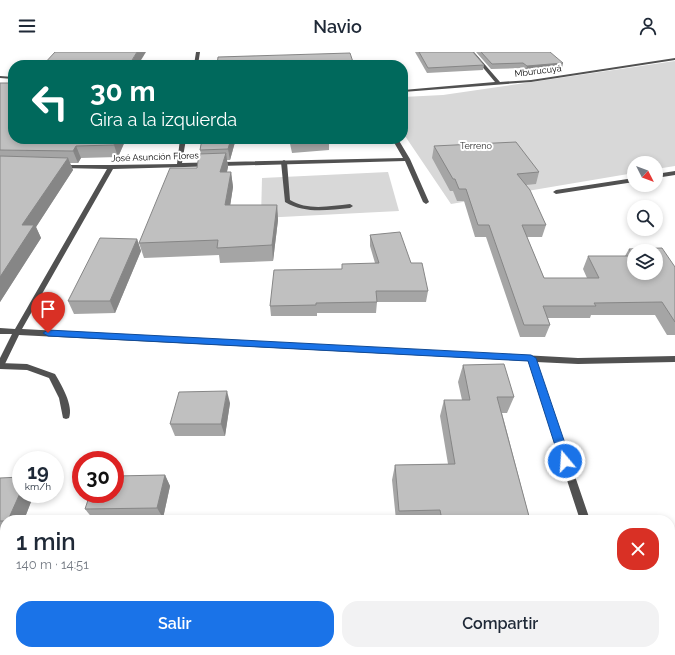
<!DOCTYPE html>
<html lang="es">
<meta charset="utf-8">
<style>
:root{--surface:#fff;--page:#f2f2f3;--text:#1f2937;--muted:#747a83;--accent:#1a73e8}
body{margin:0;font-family:Raleway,sans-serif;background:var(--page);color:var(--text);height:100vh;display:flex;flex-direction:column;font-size:15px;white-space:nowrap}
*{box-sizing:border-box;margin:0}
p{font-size:13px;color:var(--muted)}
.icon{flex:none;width:22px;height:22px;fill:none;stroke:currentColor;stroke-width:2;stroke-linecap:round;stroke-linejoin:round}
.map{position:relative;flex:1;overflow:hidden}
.drawer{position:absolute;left:0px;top:463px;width:675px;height:140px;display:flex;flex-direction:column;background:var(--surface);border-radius:16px 16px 0 0;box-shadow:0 2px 6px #0003}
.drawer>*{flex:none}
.hud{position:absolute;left:8px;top:8px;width:400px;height:84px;border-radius:16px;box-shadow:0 2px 6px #0003;background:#00695c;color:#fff;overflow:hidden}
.needle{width:26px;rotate:132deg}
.buttons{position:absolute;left:627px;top:104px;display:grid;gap:8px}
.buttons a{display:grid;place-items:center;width:36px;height:36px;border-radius:50%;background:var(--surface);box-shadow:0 2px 6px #0003;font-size:20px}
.speed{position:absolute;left:12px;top:399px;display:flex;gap:8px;font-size:20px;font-weight:700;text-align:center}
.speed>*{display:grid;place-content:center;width:52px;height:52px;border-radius:50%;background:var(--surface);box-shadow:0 2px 6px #0003;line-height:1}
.speed small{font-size:10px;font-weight:400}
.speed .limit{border:6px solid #d22;background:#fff;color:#111}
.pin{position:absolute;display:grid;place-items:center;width:34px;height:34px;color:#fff;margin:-41px -17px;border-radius:50% 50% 50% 0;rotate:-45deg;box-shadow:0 0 4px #0007}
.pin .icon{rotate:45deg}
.me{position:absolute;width:44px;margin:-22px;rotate:342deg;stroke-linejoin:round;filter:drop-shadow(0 0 3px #0008)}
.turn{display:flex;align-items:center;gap:14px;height:84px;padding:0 16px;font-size:18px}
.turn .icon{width:52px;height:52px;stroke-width:2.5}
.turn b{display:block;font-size:28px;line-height:34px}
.round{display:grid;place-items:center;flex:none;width:42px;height:42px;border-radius:16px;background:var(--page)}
.summary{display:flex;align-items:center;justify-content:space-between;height:68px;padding:0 16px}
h1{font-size:24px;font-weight:600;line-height:30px}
.primary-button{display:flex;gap:8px;margin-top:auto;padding:8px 16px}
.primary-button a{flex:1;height:46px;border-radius:16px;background:var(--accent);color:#fff;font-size:16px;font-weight:600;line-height:46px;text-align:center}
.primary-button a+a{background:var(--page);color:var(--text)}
header{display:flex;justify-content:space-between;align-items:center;height:52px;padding:0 16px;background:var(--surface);font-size:18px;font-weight:600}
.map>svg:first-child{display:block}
.green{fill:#d8d8d8}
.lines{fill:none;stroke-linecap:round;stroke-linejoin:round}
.lane{fill:#515151;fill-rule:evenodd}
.street{fill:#515151;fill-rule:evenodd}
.wall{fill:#a5a5a5}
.shaded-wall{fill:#868686}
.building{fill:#c0c0c0;stroke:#868686;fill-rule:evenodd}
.route{fill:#1a73e8;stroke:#114b97}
.labels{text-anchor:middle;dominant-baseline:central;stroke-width:4;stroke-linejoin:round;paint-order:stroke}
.far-street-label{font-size:9px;fill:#000;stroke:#fff}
.far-park-label{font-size:9px;fill:#2f2f2f;stroke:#fff}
</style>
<header><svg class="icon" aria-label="menu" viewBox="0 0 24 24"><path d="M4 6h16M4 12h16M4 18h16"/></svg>Navio<svg class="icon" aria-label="person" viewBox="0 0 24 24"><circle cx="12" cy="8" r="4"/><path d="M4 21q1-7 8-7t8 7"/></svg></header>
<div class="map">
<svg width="675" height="603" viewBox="0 0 675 603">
<rect width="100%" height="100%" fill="#fff"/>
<g class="green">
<polygon points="675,9 675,114 656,117 656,111 634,111 634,121 451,152 403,81 403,45 443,43"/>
<polygon points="388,120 399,159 261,166 262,126"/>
</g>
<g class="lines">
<g class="lane">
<path d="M 284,108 L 287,110 L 290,148 C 308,159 330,154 350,152 L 353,154 L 350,156 C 328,158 305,162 285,150 L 281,110 Z"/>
<path d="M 0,311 L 27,312 L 55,322 C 61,332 74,354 69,366 L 66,367 L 63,366 L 59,346 L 49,326 L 27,318 L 0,317 Z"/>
</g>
<g class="street">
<polygon points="196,0 200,0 198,13 194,13"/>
<polygon points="470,0 474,0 500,30 531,28 675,6 675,8 531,30 403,40 403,38 495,30"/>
<polygon points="0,24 13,25 13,27 0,26"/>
<polygon points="180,87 186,87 182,111 403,106 392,87 398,87 410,107 429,150 426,152 423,150 405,109 113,117 22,277 578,306 675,304 675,310 578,312 536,310 590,468 580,468 528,309 19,283 3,316 0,317 0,306 12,282 0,282 0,276 15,277 107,117 62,116 60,115 60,113 111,113 177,112"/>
<polygon points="675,119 675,123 656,126 656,122"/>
<polygon points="634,126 634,130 556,142 553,140 556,138"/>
<polygon points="622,598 634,598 635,603 623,603"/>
</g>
</g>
<g class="wall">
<polygon points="415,0 473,0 484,13 483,18 427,21"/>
<polygon points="476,0 550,0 562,16 526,19 522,16 491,17"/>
<polygon points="0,31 126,87 118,105 81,106 78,111 70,111 73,118 36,175 41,186 0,250"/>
<polygon points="202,87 274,87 235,90 230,108 227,108 228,115 227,120 231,120 233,135 230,153 277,153 278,168 273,209 220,211 219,203 144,206 139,191 197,116 201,102 200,98"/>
<polygon points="289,87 329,87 329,98 292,101"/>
<polygon points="434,94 539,120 536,132 526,133 546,173 542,185 527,185 544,226 587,226 583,217 588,204 625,204 629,197 675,215 675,283 667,283 655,263 591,263 590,266 548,266 550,273 545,285 520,285 486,185 475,185 464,149 457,149 453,139 450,139 432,106"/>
<polygon points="370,183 411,211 428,239 426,250 377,250 376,261 317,261 317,264 271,264 270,254 342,217 375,211 370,194"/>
<polygon points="137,187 141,199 115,261 74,262 68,249"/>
<polygon points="463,313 514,345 507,361 502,361 530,468 396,468 392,428 395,413 448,412 440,364 444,348 462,348 458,330"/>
<polygon points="230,351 225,384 175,384 170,372"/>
<polygon points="165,423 170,434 163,466 93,467 85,457"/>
<polygon points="0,426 21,442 34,442 24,468 5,468 5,479 0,479"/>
<polygon points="33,598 188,598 187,603 31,603"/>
<polygon points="397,598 593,598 595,603 397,603"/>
</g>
<g class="shaded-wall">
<polygon points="137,0 146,0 138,13 129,13"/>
<polygon points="563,11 562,16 526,19 527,14"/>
<polygon points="117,87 126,87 118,105 114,93"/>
<polygon points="231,87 234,87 235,90 230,108 228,97"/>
<polygon points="76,94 81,106 78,111 73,99"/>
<polygon points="226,101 228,115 223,135 220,120"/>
<polygon points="68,106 73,118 36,175 41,186 0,250 0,225 22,173"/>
<polygon points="231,120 233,135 228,168 225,153"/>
<polygon points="277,153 278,168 273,209 272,193"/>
<polygon points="137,187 141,199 115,261 110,249"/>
<polygon points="227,339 230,351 225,384 221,372"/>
<polygon points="165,423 170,434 163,466 157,456"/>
<polygon points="21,439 21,442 34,442 24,468 8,468"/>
<polygon points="121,598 124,598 130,603 120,603"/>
<polygon points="183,598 188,598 187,603"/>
</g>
<g class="building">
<polygon points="55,0 137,0 129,13 43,13"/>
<polygon points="419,0 473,0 484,13 428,16"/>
<polygon points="481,0 550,0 563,11 527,14 523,11 492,12"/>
<polygon points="350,1 354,13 217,13 218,5"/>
<polygon points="0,31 13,31 13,87 117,87 114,93 76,94 73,99 0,98"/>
<polygon points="202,87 231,87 228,97 200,98"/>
<polygon points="291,87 326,87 292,90"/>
<path d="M 516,90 L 539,120 L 517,122 L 530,138 L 546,173 L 522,173 L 544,226 L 599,226 L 588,204 L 633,204 L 629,197 L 662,196 L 675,215 L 675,270 L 662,250 L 594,251 L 596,254 L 543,254 L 550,273 L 524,273 L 489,173 L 478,173 L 466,137 L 459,137 L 455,127 L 453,127 L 434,94 ZM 634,199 L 656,199 L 656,221 L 634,221 Z"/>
<polygon points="226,101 220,120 231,120 225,153 277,153 272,193 217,196 218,188 139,191 170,116 197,116 199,102"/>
<polygon points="0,104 68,106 22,173 34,173 0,225"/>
<polygon points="400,180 411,211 422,211 428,239 376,239 377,250 316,251 316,253 270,254 274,218 342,217 342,212 379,211 370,183"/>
<polygon points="100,186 137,187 110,249 68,249"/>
<polygon points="504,312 514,345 497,345 530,468 442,468 440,458 399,459 395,413 455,412 444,348 470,348 463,313"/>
<polygon points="227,339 221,372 170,372 179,340"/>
<polygon points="165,423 157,456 85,457 90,442 115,442 115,424"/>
<polygon points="21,425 21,439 8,468 5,468 5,469 0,469 0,426"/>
<polygon points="33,598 121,598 120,603 31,603"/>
<polygon points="401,598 593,598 595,603 401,603"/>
</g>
<polygon class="route" points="48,278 531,303 536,306 571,409 569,412 565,414 561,412 560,409 528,309 48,284 43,281"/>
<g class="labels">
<g class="far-street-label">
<text transform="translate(538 19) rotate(-7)">Mburucuyá</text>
<text transform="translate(155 105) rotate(-2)">José Asunción Flores</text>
</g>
<g class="far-park-label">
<text x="476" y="94">Terreno</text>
</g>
</g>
</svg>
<div class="buttons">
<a><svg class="needle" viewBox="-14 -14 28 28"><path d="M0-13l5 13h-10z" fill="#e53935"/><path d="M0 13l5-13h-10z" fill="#747a83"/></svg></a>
<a><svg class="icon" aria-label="search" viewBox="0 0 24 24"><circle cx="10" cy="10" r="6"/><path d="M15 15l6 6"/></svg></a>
<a><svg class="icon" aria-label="layers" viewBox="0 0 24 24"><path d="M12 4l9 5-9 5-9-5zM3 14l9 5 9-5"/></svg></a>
</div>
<div class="speed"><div>19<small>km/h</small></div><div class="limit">30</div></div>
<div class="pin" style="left:48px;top:281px;background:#d93025"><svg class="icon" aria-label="arrive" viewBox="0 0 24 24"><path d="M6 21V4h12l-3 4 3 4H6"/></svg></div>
<svg class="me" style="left:565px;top:409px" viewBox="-20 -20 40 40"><circle r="17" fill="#1a73e8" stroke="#fff" stroke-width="3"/><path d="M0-11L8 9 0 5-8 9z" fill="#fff"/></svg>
<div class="hud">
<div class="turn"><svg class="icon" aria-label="left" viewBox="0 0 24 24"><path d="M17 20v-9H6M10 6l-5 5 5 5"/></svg><div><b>30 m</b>Gira a la izquierda</div></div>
</div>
<section class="drawer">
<div class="summary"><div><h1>1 min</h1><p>140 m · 14:51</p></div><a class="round" style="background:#d93025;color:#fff"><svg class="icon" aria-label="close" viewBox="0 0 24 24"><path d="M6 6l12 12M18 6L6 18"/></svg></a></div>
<div class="primary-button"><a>Salir</a><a>Compartir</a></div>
</section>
</div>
